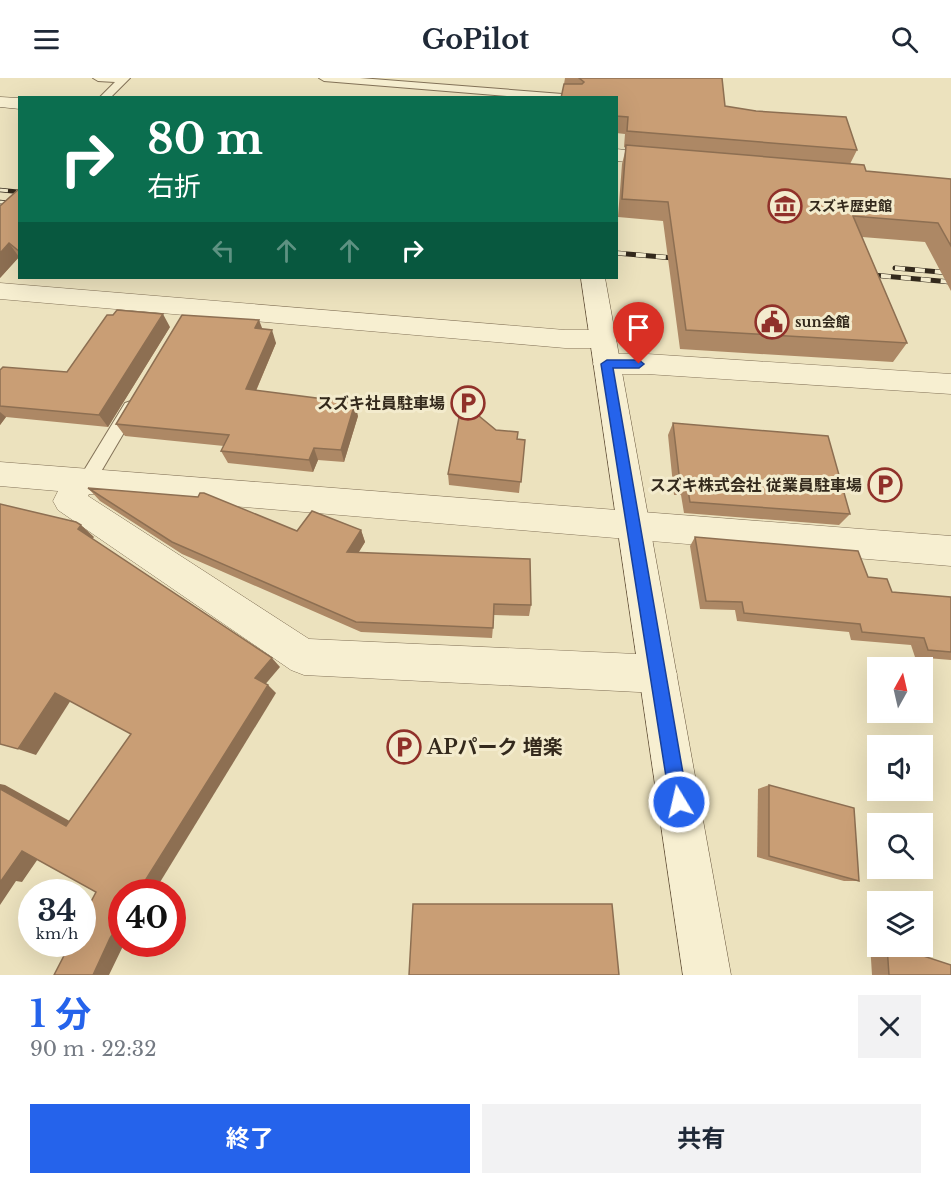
<!DOCTYPE html>
<html lang="ja">
<meta charset="utf-8">
<style>
:root{--surface:#fff;--page:#f2f2f3;--text:#1f2937;--muted:#747a83;--accent:#2563eb}
body{margin:0;font-family:"Libre Baskerville","Noto Sans JP",serif;background:var(--page);color:var(--text);height:100vh;display:flex;flex-direction:column;font-size:22px;white-space:nowrap}
*{box-sizing:border-box;margin:0}
p{font-size:20px;color:var(--muted)}
.icon{flex:none;width:33px;height:33px;fill:none;stroke:currentColor;stroke-width:2;stroke-linecap:round;stroke-linejoin:round}
.map{position:relative;height:897px;overflow:hidden}
.panel{display:flex;flex-direction:column;background:var(--surface);flex:1}
.panel>*{flex:none}
.hud{position:absolute;left:18px;top:18px;width:600px;height:183px;border-radius:0px;box-shadow:0 6px 24px #0002;background:#0b6e4f;color:#fff;overflow:hidden}
.needle{width:39px;rotate:8deg}
.buttons{position:absolute;left:867px;top:579px;display:grid;gap:12px}
.buttons a{display:grid;place-items:center;width:66px;height:66px;border-radius:0px;background:var(--surface);box-shadow:0 6px 24px #0002;font-size:30px}
.speed{position:absolute;left:18px;top:801px;display:flex;gap:12px;font-size:30px;font-weight:700;text-align:center}
.speed>*{display:grid;place-content:center;width:78px;height:78px;border-radius:50%;background:var(--surface);box-shadow:0 6px 24px #0002;line-height:1}
.speed small{font-size:15px;font-weight:400}
.speed .limit{border:9px solid #d22;background:#fff;color:#111}
.pin{position:absolute;display:grid;place-items:center;width:51px;height:51px;color:#fff;margin:-62px -26px;border-radius:50% 50% 50% 0;rotate:-45deg;box-shadow:0 0 6px #0007}
.pin .icon{rotate:45deg}
.me{position:absolute;width:66px;margin:-33px;rotate:351deg;stroke-linejoin:round;filter:drop-shadow(0 0 4px #0008)}
.turn{display:flex;align-items:center;gap:21px;height:126px;padding:0 30px;font-size:27px}
.turn .icon{width:78px;height:78px;stroke-width:2.5}
.turn b{display:block;font-size:42px;line-height:51px}
.lanes{display:flex;align-items:center;height:57px;padding:0 30px;background:#0003;justify-content:center;gap:30px;direction:ltr}
.lanes .off{opacity:.35}
.round{display:grid;place-items:center;flex:none;width:63px;height:63px;border-radius:0px;background:var(--page)}
.head{display:flex;align-items:center;justify-content:space-between;height:102px;padding:0 30px}
h1{font-size:36px;font-weight:700;line-height:45px;color:var(--accent)}
.cta{display:flex;gap:12px;margin-top:auto;padding:12px 30px}
.cta a{flex:1;height:69px;border-radius:0px;background:var(--accent);color:#fff;font-size:24px;font-weight:700;line-height:69px;text-align:center}
.cta a+a{background:var(--page);color:var(--text)}
header{display:flex;justify-content:space-between;align-items:center;height:78px;padding:0 30px;background:var(--surface);font-size:27px;font-weight:700}
.map>svg:first-child{display:block}
.lines{fill:none;stroke-linecap:round;stroke-linejoin:round}
.lane-casing{stroke:#837258;stroke-width:2}
.street-casing{stroke:#837258;stroke-width:1}
.secondary-casing{stroke:#65533b;stroke-width:1}
.lane{fill:#f7efd1;fill-rule:evenodd}
.street{fill:#f7efd1;fill-rule:evenodd}
.secondary{fill:#f7efd1;fill-rule:evenodd}
.rail-far1-casing{stroke:#33291c;stroke-width:4.5}
.rail-casing{stroke:#33291c;stroke-width:5}
.rail-far1{stroke:#f3ebcd;stroke-width:3;stroke-dasharray:8;stroke-linecap:butt}
.rail{stroke:#f3ebcd;stroke-width:4;stroke-dasharray:10;stroke-linecap:butt}
.wall{fill:#ad8865}
.shaded-wall{fill:#8d6f52}
.building{fill:#c99e75;stroke:#8d6f52;stroke-width:1.5}
.route{fill:#2563eb;stroke:#184099;stroke-width:1.5}
.labels{text-anchor:middle;dominant-baseline:central;stroke-width:6;stroke-linejoin:round;paint-order:stroke}
.far-poi-label{font-size:14px;font-weight:bold;fill:#33291c;stroke:#f3ebcd;text-anchor:start}
.poi-label{font-size:16px;font-weight:bold;fill:#33291c;stroke:#f3ebcd;text-anchor:end}
.near-poi-label{font-size:20px;font-weight:bold;fill:#33291c;stroke:#f3ebcd;text-anchor:start}
</style>
<header><svg class="icon" aria-label="menu" viewBox="0 0 24 24"><path d="M4 6h16M4 12h16M4 18h16"/></svg>GoPilot<svg class="icon" aria-label="search" viewBox="0 0 24 24"><circle cx="10" cy="10" r="6"/><path d="M15 15l6 6"/></svg></header>
<div class="map">
<svg width="951" height="897" viewBox="0 0 951 897">
<rect width="100%" height="100%" fill="#ece2be"/>
<g class="lines">
<defs>
<g id="lane">
<polygon points="93,0 130,0 110,20 99,20 115,4 98,3"/>
<polygon points="319,0 360,0 575,17 580,20 532,20 324,3"/>
<polygon points="131,323 137,325 139,329 92,409 86,411 80,409 77,404 80,399 125,325"/>
</g>
<g id="street">
<polygon points="0,205 565,252 603,252 612,255 616,261 612,267 603,270 565,270 0,221"/>
<polygon points="607,276 647,276 951,296 951,316 647,296 607,296 597,293 593,286 597,279"/>
<polygon points="0,384 951,458 951,488 89,416 88,418 309,561 658,577 671,583 677,596 671,609 658,615 304,597 291,592 58,432 53,423 58,413 0,408"/>
</g>
<g id="secondary">
<polygon points="0,19 20,20 20,31 0,29"/>
<polygon points="616,71 668,76 675,78 678,82 675,86 668,88 616,83"/>
<polygon points="581,200 605,200 731,897 683,897"/>
</g>
</defs>
<use href="#lane" class="lane-casing"/>
<use href="#street" class="street-casing"/>
<use href="#secondary" class="secondary-casing"/>
<use href="#lane" class="lane"/>
<use href="#street" class="street"/>
<use href="#secondary" class="secondary"/>
<defs>
<g id="rail-far1">
<polyline points="0,112 20,114"/>
<polyline points="0,124 20,126"/>
</g>
<g id="rail">
<polyline points="616,175 685,181"/>
<polyline points="895,190 951,195"/>
<polyline points="861,196 951,204"/>
</g>
</defs>
<use href="#rail-far1" class="rail-far1-casing"/>
<use href="#rail" class="rail-casing"/>
<use href="#rail-far1" class="rail-far1"/>
<use href="#rail" class="rail"/>
</g>
<g class="wall">
<polygon points="565,0 722,0 725,28 857,72 850,86 866,93 951,101 951,213 925,164 862,159 907,265 893,284 680,271 663,143 618,139 622,86 626,70 624,69 625,56 616,55 616,20 564,6"/>
<polygon points="20,110 20,179 19,179 0,200"/>
<polygon points="170,249 108,349 6,339 0,347 0,292 67,294"/>
<polygon points="262,251 276,265 256,313 358,338 344,384 318,382 313,394 228,385 221,373 224,368 125,358 116,346"/>
<polygon points="673,345 850,436 839,447 684,435 681,417 674,417 668,357"/>
<polygon points="496,352 517,361 525,362 519,415 449,407 448,396"/>
<polygon points="88,410 297,453 361,452 365,464 359,474 531,527 529,538 494,537 492,560 361,554 182,476 100,423"/>
<polygon points="695,459 868,499 892,514 951,519 951,582 915,579 911,567 851,562 849,554 737,543 735,532 700,531 690,468"/>
<polygon points="769,707 859,803 844,803 757,779 758,711"/>
<polygon points="870,865 878,866 878,868 893,868 951,897 872,897"/>
</g>
<g class="shaded-wall">
<polygon points="9,165 19,179 0,200 0,175"/>
<polygon points="163,236 170,249 108,349 99,337"/>
<polygon points="259,242 264,255 255,250"/>
<polygon points="272,252 276,265 251,324 246,311"/>
<polygon points="355,325 358,338 344,384 341,372"/>
<polygon points="0,334 6,339 0,347"/>
<polygon points="314,370 318,382 313,394 309,382"/>
<polygon points="81,447 94,459 91,463 78,451"/>
<polygon points="361,452 365,464 351,486 347,474"/>
<polygon points="272,580 280,589 263,609 255,600"/>
<polygon points="268,607 276,615 154,814 138,814"/>
<polygon points="55,615 71,622 36,677 18,671"/>
<polygon points="0,706 5,707 84,751 66,748 0,711"/>
<polygon points="22,773 42,775 22,804 16,803 0,827 0,800"/>
<polygon points="122,841 122,866 124,866 109,897 93,897 110,860"/>
</g>
<g class="building">
<polygon points="579,0 722,0 725,28 756,33 846,39 857,72 627,53 628,39 616,38 616,20 561,20 564,6 582,6 584,4"/>
<polygon points="626,67 864,87 866,93 951,101 951,168 938,145 853,138 907,265 686,252 668,124 622,121"/>
<polygon points="20,110 20,174 9,165 0,175 0,128"/>
<polygon points="117,232 163,236 99,337 0,328 0,292 3,289 67,294 107,237 113,237"/>
<polygon points="182,237 259,242 255,250 272,252 246,311 355,325 341,372 314,370 309,382 221,373 229,357 116,346"/>
<polygon points="462,324 496,352 518,354 517,361 525,362 521,404 448,396"/>
<polygon points="673,345 828,358 850,436 690,424 687,406 680,405"/>
<polygon points="88,410 198,419 200,415 204,415 297,453 312,433 361,452 347,474 530,481 531,527 494,526 493,550 356,544 172,464"/>
<polygon points="0,426 76,444 81,447 78,451 272,580 255,600 268,607 138,814 122,814 122,841 110,860 93,897 54,897 70,866 82,866 82,841 96,814 22,773 1,803 0,802 0,711 66,748 131,656 55,615 18,671 0,666"/>
<polygon points="695,459 858,473 868,499 887,501 892,514 951,519 951,574 928,572 924,560 862,554 860,546 744,535 742,524 706,523"/>
<polygon points="769,707 854,730 859,803 769,778"/>
<polygon points="413,826 612,826 619,897 409,897"/>
<polygon points="887,868 893,868 951,887 951,897 889,897"/>
</g>
<polygon class="route" points="607,282 639,282 644,286 639,290 613,290 688,724 685,731 679,733 673,731 670,724 601,286"/>
<defs>
<symbol id="museum-ring" viewBox="-11 -11 22 22"><circle r="9.5" fill="#f3ebcd" stroke="#90312a" stroke-width="1.5"/><path d="M0-6L6-3V-2H-6V-3ZM-5-1h2V3h-2ZM-1-1h2V3h-2ZM3-1h2V3H3ZM-6 4H6V6H-6Z" fill="#90312a"/></symbol>
<symbol id="civic-ring" viewBox="-11 -11 22 22"><circle r="9.5" fill="#f3ebcd" stroke="#90312a" stroke-width="1.5"/><path d="M-.6-6.5H3V-4.5H.6V-3L4-1V1h2V6H-6V1h2V-1L-.6-3ZM-1.2 2.5V6h2.4V2.5Z" fill="#90312a"/></symbol>
<symbol id="parking-ring" viewBox="-11 -11 22 22"><circle r="9.5" fill="#f3ebcd" stroke="#90312a" stroke-width="1.5"/><path d="M-3.5-5.5H1a3.5 3.5 0 0 1 0 7H-1V5.5H-3.5ZM-1-3.4V-.6H.8a1.4 1.4 0 0 0 0-2.8Z" fill="#90312a"/></symbol>
</defs>
<g fill-rule="evenodd">
<use href="#museum-ring" x="766" y="109" width="38" height="38"/>
<use href="#civic-ring" x="753" y="225" width="38" height="38"/>
<use href="#parking-ring" x="449" y="306" width="38" height="38"/>
<use href="#parking-ring" x="866" y="388" width="38" height="38"/>
<use href="#parking-ring" x="385" y="650" width="38" height="38"/>
</g>
<g class="labels">
<g class="far-poi-label">
<text x="808" y="128">スズキ歴史館</text>
<text x="795" y="244">sun会館</text>
</g>
<g class="poi-label">
<text x="445" y="325">スズキ社員駐車場</text>
<text x="862" y="407">スズキ株式会社 従業員駐車場</text>
</g>
<g class="near-poi-label">
<text x="427" y="669">APパーク 増楽</text>
</g>
</g>
</svg>
<div class="buttons">
<a><svg class="needle" viewBox="-14 -14 28 28"><path d="M0-13l5 13h-10z" fill="#e53935"/><path d="M0 13l5-13h-10z" fill="#747a83"/></svg></a>
<a><svg class="icon" aria-label="sound" viewBox="0 0 24 24"><path d="M4 9h4l5-4v14l-5-4H4zM17 9q2 3 0 6"/></svg></a>
<a><svg class="icon" aria-label="search" viewBox="0 0 24 24"><circle cx="10" cy="10" r="6"/><path d="M15 15l6 6"/></svg></a>
<a><svg class="icon" aria-label="layers" viewBox="0 0 24 24"><path d="M12 4l9 5-9 5-9-5zM3 14l9 5 9-5"/></svg></a>
</div>
<div class="speed"><div>34<small>km/h</small></div><div class="limit">40</div></div>
<div class="pin" style="left:639px;top:286px;background:#d93025"><svg class="icon" aria-label="arrive" viewBox="0 0 24 24"><path d="M6 21V4h12l-3 4 3 4H6"/></svg></div>
<svg class="me" style="left:679px;top:724px" viewBox="-20 -20 40 40"><circle r="17" fill="#2563eb" stroke="#fff" stroke-width="3"/><path d="M0-11L8 9 0 5-8 9z" fill="#fff"/></svg>
<div class="hud">
<div class="turn"><svg class="icon" aria-label="right" viewBox="0 0 24 24"><path d="M7 20v-9h11M14 6l5 5-5 5"/></svg><div><b>80 m</b>右折</div></div>
<div class="lanes"><svg class="icon off" aria-label="left" viewBox="0 0 24 24"><path d="M17 20v-9H6M10 6l-5 5 5 5"/></svg><svg class="icon off" aria-label="ahead" viewBox="0 0 24 24"><path d="M12 20V5M6 11l6-6 6 6"/></svg><svg class="icon off" aria-label="ahead" viewBox="0 0 24 24"><path d="M12 20V5M6 11l6-6 6 6"/></svg><svg class="icon" aria-label="right" viewBox="0 0 24 24"><path d="M7 20v-9h11M14 6l5 5-5 5"/></svg></div>
</div>
</div>
<section class="panel">
<div class="head"><div><h1>1 分</h1><p>90 m · 22:32</p></div><a class="round"><svg class="icon" aria-label="close" viewBox="0 0 24 24"><path d="M6 6l12 12M18 6L6 18"/></svg></a></div>
<div class="cta"><a>終了</a><a>共有</a></div>
</section>
